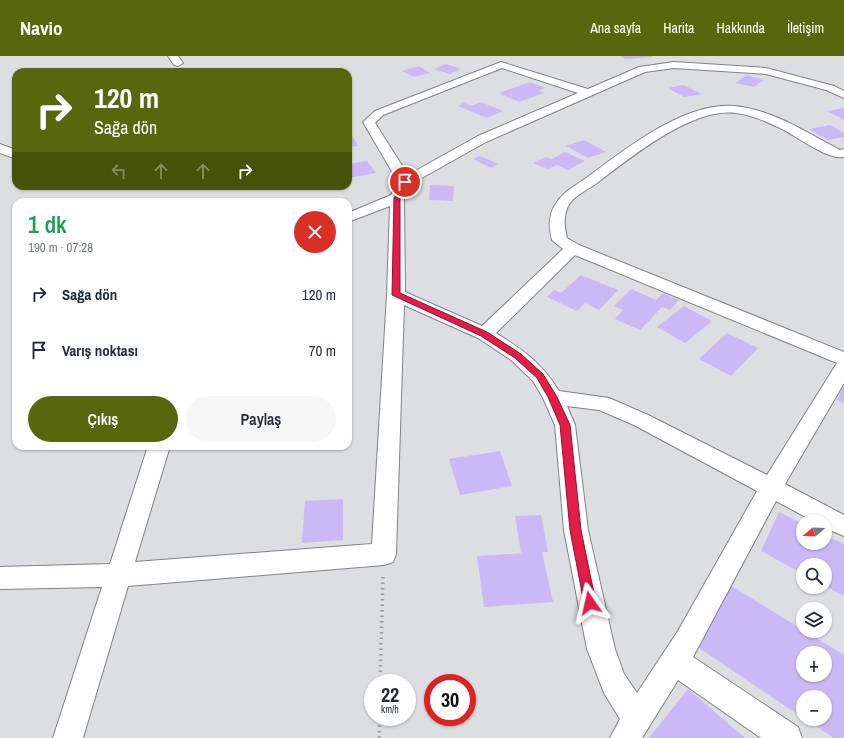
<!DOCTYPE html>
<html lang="tr">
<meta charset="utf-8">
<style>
:root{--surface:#fff;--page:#f6f6f7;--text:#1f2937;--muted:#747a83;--accent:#58660d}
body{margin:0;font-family:"Archivo Narrow",sans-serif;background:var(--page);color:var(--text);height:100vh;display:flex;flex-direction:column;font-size:15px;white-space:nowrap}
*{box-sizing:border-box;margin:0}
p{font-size:13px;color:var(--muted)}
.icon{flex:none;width:22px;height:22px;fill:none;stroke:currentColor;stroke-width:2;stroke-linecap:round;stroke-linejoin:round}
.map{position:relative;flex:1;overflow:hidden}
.side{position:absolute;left:12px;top:142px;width:340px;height:252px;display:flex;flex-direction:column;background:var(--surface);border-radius:12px;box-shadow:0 1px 3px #0004}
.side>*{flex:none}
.guide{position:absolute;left:12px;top:12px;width:340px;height:122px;border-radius:12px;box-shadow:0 1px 3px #0004;background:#58660d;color:#fff;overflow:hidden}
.needle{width:26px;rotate:251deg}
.fabs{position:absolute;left:796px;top:458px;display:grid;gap:8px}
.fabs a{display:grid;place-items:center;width:36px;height:36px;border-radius:50%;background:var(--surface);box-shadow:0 1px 3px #0004;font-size:20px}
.speed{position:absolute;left:364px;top:618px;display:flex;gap:8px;font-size:20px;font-weight:700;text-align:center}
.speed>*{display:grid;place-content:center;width:52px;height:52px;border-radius:50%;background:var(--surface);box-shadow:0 1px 3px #0004;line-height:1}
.speed small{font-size:10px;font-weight:400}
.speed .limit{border:6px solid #d22;background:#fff;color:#111}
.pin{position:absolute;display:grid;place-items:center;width:34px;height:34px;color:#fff;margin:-17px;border:2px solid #fff;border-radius:50%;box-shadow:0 1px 4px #0007}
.me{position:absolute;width:44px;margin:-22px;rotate:349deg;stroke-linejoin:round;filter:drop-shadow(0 0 3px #0008)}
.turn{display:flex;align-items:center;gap:14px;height:84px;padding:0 16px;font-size:18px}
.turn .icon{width:52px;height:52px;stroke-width:2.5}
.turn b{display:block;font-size:28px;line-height:34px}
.lanes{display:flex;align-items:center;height:38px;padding:0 16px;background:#0003;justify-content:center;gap:20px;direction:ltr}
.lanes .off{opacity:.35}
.round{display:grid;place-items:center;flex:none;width:42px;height:42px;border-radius:21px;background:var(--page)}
.overview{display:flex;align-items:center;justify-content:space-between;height:68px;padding:0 16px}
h1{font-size:24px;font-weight:600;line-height:30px;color:#1e9e55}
.cta{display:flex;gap:8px;margin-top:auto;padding:8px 16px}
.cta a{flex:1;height:46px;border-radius:24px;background:var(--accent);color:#fff;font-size:16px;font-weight:600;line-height:46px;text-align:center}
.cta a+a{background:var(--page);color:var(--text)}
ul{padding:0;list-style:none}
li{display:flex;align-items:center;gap:12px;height:56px;padding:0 16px}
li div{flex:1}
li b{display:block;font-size:15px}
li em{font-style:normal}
header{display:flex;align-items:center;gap:24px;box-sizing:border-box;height:56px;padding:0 20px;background:var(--accent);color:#fff}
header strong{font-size:19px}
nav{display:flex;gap:22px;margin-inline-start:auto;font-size:14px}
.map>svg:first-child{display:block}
.building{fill:#cbb8f6;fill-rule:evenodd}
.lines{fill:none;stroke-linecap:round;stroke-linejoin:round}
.minor-casing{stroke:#818284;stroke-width:2}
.path{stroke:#999a9c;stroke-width:3.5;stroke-dasharray:1.5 4;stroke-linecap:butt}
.minor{fill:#fff;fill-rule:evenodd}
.route{fill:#e11d48;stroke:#92132f}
</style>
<header>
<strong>Navio</strong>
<nav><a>Ana sayfa</a><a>Harita</a><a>Hakkında</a><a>İletişim</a></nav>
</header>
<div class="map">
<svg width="844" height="682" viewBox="0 0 844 682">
<rect width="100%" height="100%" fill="#dddee1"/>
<g class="building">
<polygon points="621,0 651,0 653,1 625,3"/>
<polygon points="446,8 461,13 450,18 434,13"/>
<polygon points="419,10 430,17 414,21 402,15"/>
<polygon points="746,19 764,24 754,31 736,27"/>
<polygon points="530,26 545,32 538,35 544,37 519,46 499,37"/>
<polygon points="683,29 690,32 702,38 684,41 668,32"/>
<polygon points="481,46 503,55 487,62 458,50 464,47 471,50"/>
<polygon points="844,52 844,64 827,55"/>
<polygon points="830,69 844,77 844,81 828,84 809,73"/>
<polygon points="351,77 358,90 348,91 348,78"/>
<polygon points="584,84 606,96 588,102 566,90"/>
<polygon points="565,96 585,105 568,114 557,109 548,113 533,107 546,101 552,103"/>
<polygon points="480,100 499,108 491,112 473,103"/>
<polygon points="367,105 376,117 348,122 348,108"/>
<polygon points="430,129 454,130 453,145 429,144"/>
<polygon points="581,219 618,234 599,254 585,247 577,255 547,241 554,234 561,237"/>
<polygon points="631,233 656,244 663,237 679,244 670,254 662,251 640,274 615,263 623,254 614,250"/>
<polygon points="684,250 712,265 685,287 657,271"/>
<polygon points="727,277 758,292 731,320 699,303"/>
<polygon points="844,329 844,347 837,344"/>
<polygon points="500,395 512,430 460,439 449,403"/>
<polygon points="343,443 343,484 302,487 305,445"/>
<polygon points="779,456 803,468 803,487 825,487 825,479 844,488 844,540 825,530 825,509 803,509 803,518 761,495"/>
<polygon points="541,459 548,496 542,496 553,546 484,551 477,500 528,497 521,497 515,460"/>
<path d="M 725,526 L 844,599 L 844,682 L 834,682 L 805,663 L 825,663 L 825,641 L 803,641 L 803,662 L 690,586 ZM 803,597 L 825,597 L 825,619 L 803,619 Z"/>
<polygon points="688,633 745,682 649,682"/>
</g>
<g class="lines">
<defs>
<g id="minor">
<polygon points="168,0 178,0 183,7 178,10 174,9"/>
<path d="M 501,6 L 588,33 L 639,11 L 674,6 L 766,12 L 834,30 L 844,35 L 844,42 L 826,34 L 766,18 L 674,12 L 645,16 L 486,86 L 411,128 L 404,142 L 405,236 L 482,270 L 563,193 L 552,184 C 549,172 548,160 555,149 C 563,135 577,129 589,120 C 627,92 684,46 734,50 C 772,53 807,77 840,94 L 844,93 L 844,101 C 828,104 799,82 784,74 C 769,67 753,59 736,57 C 692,51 630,102 597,127 C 589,133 577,138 570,147 C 563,157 564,170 567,182 L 579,189 L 844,296 L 844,327 L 785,428 L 844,459 L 844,480 L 825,472 L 825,465 L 813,465 L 776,445 L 693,601 L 798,671 L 802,682 L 761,682 L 678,624 L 642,682 L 610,682 L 620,663 L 604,637 L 587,593 L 564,474 L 555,369 L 543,342 L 533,325 L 511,304 L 478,282 L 404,249 L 396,498 L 393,506 L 384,509 L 128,530 L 83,682 L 53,682 L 102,531 L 0,533 L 0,511 L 110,508 L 148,390 L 170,390 L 135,506 L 372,488 L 387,239 L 390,150 L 348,166 L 348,157 L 391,139 L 398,126 L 363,66 L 375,55 ZM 502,12 L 578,37 L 478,80 L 408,119 L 375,67 L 383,59 ZM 575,199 L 837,307 L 767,419 L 648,359 L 609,342 L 559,335 C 540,305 524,295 496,277 ZM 567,350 L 599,354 L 634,369 L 757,435 L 678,575 L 637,637 L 624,618 L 615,593 L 588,474 L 575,369 Z"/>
<polygon points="0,88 16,94 16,103 0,97"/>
</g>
</defs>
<use href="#minor" class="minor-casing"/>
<g class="path">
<polyline points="380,627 383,521"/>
<polyline points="379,682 380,661"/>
</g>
<use href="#minor" class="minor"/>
</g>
<polygon class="route" points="403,125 408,126 400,142 400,237 487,276 521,298 543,318 557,341 570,369 581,474 596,547 594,551 590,552 586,551 584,547 570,474 560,369 548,341 537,322 515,302 481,280 392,239 394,142"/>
</svg>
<div class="fabs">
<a><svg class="needle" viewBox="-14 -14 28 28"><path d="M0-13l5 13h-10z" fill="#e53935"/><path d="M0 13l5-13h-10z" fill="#747a83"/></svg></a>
<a><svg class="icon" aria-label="search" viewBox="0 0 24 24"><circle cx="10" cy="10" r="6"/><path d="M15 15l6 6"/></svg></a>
<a><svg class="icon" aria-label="layers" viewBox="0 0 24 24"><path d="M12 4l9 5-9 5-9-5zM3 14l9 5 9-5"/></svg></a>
<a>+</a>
<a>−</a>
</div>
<div class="speed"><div>22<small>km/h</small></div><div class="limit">30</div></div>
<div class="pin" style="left:405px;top:126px;background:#d93025"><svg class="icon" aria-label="arrive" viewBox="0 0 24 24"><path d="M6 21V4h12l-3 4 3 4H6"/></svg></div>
<svg class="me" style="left:590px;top:547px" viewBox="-20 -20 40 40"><path d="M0-17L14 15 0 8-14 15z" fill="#e11d48" stroke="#fff" stroke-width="4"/></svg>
<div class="guide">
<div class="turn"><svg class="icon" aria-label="right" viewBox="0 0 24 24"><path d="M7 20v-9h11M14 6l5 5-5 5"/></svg><div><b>120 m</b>Sağa dön</div></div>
<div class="lanes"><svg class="icon off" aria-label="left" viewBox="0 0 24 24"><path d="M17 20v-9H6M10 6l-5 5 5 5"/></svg><svg class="icon off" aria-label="ahead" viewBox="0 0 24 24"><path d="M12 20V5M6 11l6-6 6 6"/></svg><svg class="icon off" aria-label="ahead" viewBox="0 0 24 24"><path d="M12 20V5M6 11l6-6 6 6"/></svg><svg class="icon" aria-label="right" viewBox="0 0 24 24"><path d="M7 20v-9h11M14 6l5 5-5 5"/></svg></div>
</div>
<section class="side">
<div class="overview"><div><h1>1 dk</h1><p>190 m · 07:28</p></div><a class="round" style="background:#d93025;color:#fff"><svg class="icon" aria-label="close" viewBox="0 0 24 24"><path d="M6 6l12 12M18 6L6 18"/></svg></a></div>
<ul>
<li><svg class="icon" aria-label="right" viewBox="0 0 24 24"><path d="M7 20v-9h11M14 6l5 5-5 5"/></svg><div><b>Sağa dön</b></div><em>120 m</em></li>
<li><svg class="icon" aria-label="arrive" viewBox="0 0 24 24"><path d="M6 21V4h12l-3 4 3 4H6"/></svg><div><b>Varış noktası</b></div><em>70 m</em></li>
</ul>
<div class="cta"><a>Çıkış</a><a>Paylaş</a></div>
</section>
</div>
